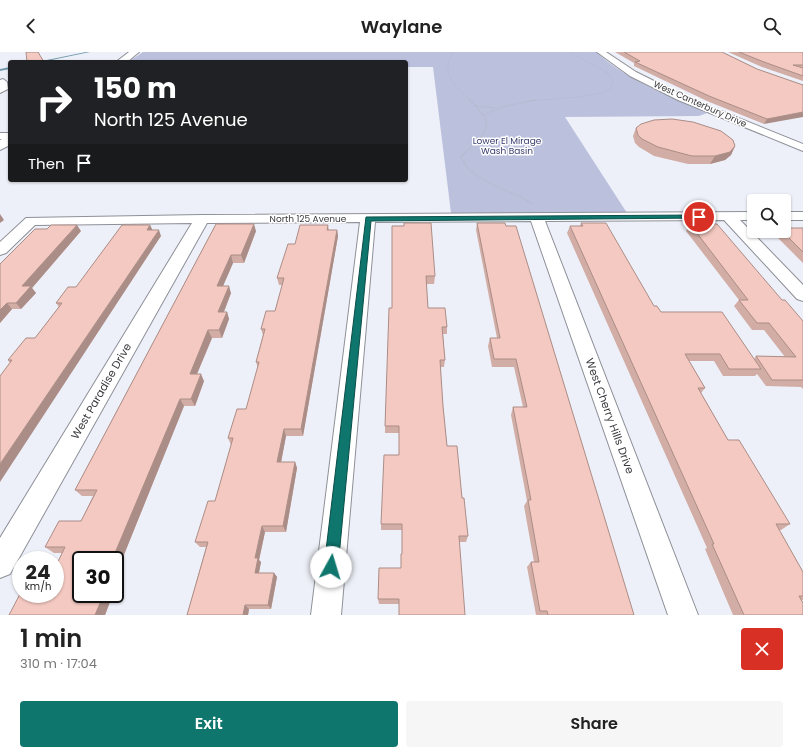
<!DOCTYPE html>
<meta charset="utf-8">
<style>
:root{--surface:#fff;--page:#f6f6f6;--text:#222;--muted:#767676;--accent:#0f766e}
body{margin:0;font-family:Poppins,sans-serif;background:var(--page);color:var(--text);height:100vh;display:flex;flex-direction:column;font-size:15px;white-space:nowrap}
*{box-sizing:border-box;margin:0}
p{font-size:13px;color:var(--muted)}
.icon{flex:none;width:22px;height:22px;fill:none;stroke:currentColor;stroke-width:2;stroke-linecap:round;stroke-linejoin:round}
.map{position:relative;height:563px;overflow:hidden}
.side{display:flex;flex-direction:column;background:var(--surface);flex:1}
.side>*{flex:none}
.banner{position:absolute;left:8px;top:8px;width:400px;height:122px;border-radius:4px;box-shadow:0 1px 3px #0004;background:#202124;color:#fff;overflow:hidden}
.controls{position:absolute;left:747px;top:142px;display:grid;gap:8px}
.controls a{display:grid;place-items:center;width:44px;height:44px;border-radius:4px;background:var(--surface);box-shadow:0 1px 3px #0004;font-size:20px}
.speed{position:absolute;left:12px;top:499px;display:flex;gap:8px;font-size:20px;font-weight:700;text-align:center}
.speed>*{display:grid;place-content:center;width:52px;height:52px;border-radius:50%;background:var(--surface);box-shadow:0 1px 3px #0004;line-height:1}
.speed small{font-size:10px;font-weight:400}
.speed .limit{border:2px solid #111;border-radius:6px;background:#fff;color:#111}
.pin{position:absolute;display:grid;place-items:center;width:34px;height:34px;color:#fff;margin:-17px;border:2px solid #fff;border-radius:50%;box-shadow:0 1px 4px #0007}
.me{position:absolute;width:44px;margin:-22px;rotate:6deg;stroke-linejoin:round;filter:drop-shadow(0 0 3px #0008)}
.turn{display:flex;align-items:center;gap:14px;height:84px;padding:0 20px;font-size:18px}
.turn .icon{width:52px;height:52px;stroke-width:2.5}
.turn b{display:block;font-size:28px;line-height:34px}
.then{display:flex;align-items:center;height:38px;padding:0 20px;background:#0003;gap:8px;font-size:15px}
.round{display:grid;place-items:center;flex:none;width:42px;height:42px;border-radius:4px;background:var(--page)}
.headline{display:flex;align-items:center;justify-content:space-between;height:68px;padding:0 20px}
h1{font-size:24px;font-weight:600;line-height:30px}
.button{display:flex;gap:8px;margin-top:auto;padding:8px 20px}
.button a{flex:1;height:46px;border-radius:4px;background:var(--accent);color:#fff;font-size:16px;font-weight:600;line-height:46px;text-align:center}
.button a+a{background:var(--page);color:var(--text)}
header{display:flex;justify-content:space-between;align-items:center;height:52px;padding:0 20px;background:var(--surface);font-size:18px;font-weight:600}
.map>svg:first-child{display:block}
.green{fill:#bbc0dd}
.lines{fill:none;stroke-linecap:round;stroke-linejoin:round}
.stream{fill:#719baa;fill-rule:evenodd}
.minor-casing{stroke:#8e9098;stroke-width:2}
.secondary-casing{stroke:#8e9098;stroke-width:2}
.path-far2{stroke:#b0b2b9;stroke-width:1;stroke-dasharray:0.5 1.5;stroke-linecap:butt}
.path-far1{stroke:#b0b2b9;stroke-width:1.5;stroke-dasharray:0.5 1.5;stroke-linecap:butt}
.path{stroke:#b0b2b9;stroke-width:2;stroke-dasharray:0.5 2;stroke-linecap:butt}
.minor{fill:#fff;fill-rule:evenodd}
.secondary{fill:#fff;fill-rule:evenodd}
.wall{fill:#d2ada6}
.shaded-wall{fill:#ab8d87}
.building{fill:#f4c9c1;stroke:#ab8d87}
.route{fill:#0f766e;stroke:#0a4d48}
.labels{text-anchor:middle;dominant-baseline:central;stroke-width:3;stroke-linejoin:round;paint-order:stroke}
.far-street-label{font-size:9px;fill:#3b3b3f;stroke:#fff}
.far-park-label{font-size:9px;fill:#383d6d;stroke:#fff}
.street-label{font-size:11px;fill:#3b3b3f;stroke:#fff}
</style>
<header><svg class="icon" aria-label="back" viewBox="0 0 24 24"><path d="M15 5l-7 7 7 7"/></svg>Waylane<svg class="icon" aria-label="search" viewBox="0 0 24 24"><circle cx="10" cy="10" r="6"/><path d="M15 15l6 6"/></svg></header>
<div class="map">
<svg width="803" height="563" viewBox="0 0 803 563">
<rect width="100%" height="100%" fill="#eef0f9"/>
<path class="green" d="M 143,0 L 596,0 C 627,28 669,44 707,61 L 699,64 L 565,65 L 627,161 L 451,161 L 433,15 L 406,15 L 406,10 L 128,10 Z"/>
<g class="lines">
<g class="stream">
<polygon points="86,0 90,0 42,10 37,10"/>
<polygon points="10,15 10,17 0,19 0,17"/>
</g>
<defs>
<g id="minor">
<polygon points="597,0 606,0 636,20 684,44 803,92 803,99 678,48 630,24"/>
<polygon points="3,27 7,30 8,37 0,41 0,28"/>
<rect x="0" y="81" width="10" height="6"/>
<polygon points="754,160 754,168 740,168 803,233 803,249 797,247 724,168 545,169 698,563 668,563 531,169 375,170 341,563 311,563 360,170 207,171 10,522 0,526 0,486 192,171 35,173 6,201 0,203 0,190 26,166 202,163"/>
<rect x="784" y="160" width="19" height="8"/>
</g>
<g id="secondary">
<polygon points="129,0 139,0 127,10 116,10"/>
<polygon points="10,83 10,93 0,98 0,88"/>
</g>
</defs>
<use href="#minor" class="minor-casing"/>
<use href="#secondary" class="secondary-casing"/>
<g class="path-far2">
<path d="M 453,0 C 451,5 448,10 448,15 C 447,29 463,41 471,49"/>
<path d="M 529,49 C 547,47 597,46 609,37 C 612,35 612,32 613,29 L 608,21 L 570,0"/>
</g>
<g class="path-far1">
<polyline points="476,54 496,56"/>
<polyline points="484,63 501,55 536,48"/>
<path d="M 464,111 L 461,105 C 482,81 501,79 470,48"/>
</g>
<path class="path" d="M 464,110 C 474,130 513,138 532,152"/>
<use href="#minor" class="minor"/>
<use href="#secondary" class="secondary"/>
</g>
<g class="wall">
<polygon points="615,0 722,0 757,17 803,33 764,72 707,49 634,14 634,11"/>
<polygon points="728,0 803,0 803,29 762,15"/>
<polygon points="636,76 735,94 731,103 725,108 710,112 688,112 654,104 639,95 635,91 633,84"/>
<polygon points="477,171 634,563 536,563 527,515 531,510 534,510 524,454 527,449 511,363 513,355 523,355 514,315 492,315 488,294 490,286 497,286 476,178"/>
<polygon points="581,171 654,254 661,260 754,307 756,304 785,305 764,278 752,278 734,254 739,248 686,179 690,172 782,248 803,269 803,337 801,335 766,334 757,322 755,324 723,324 714,309 689,309 705,336 701,341 728,388 790,472 781,478 779,478 803,520 803,548 802,548 803,563 733,563 705,497 707,496 567,181 570,174 580,174"/>
<polygon points="216,172 256,179 244,211 233,211 223,234 231,241 224,260 227,260 229,267 222,286 212,286 197,322 204,329 195,354 184,354 117,520 121,523 115,538 115,508 81,542 113,542 105,563 9,563 55,542 63,501 54,501 45,495 81,469 93,444 82,444 75,438"/>
<polygon points="150,173 152,178 161,184 10,311 8,308 35,286 59,255 56,251 76,235"/>
<polygon points="328,173 329,178 337,178 338,184 303,384 286,384 281,410 295,410 297,416 286,480 265,480 259,508 261,510 259,521 274,521 277,525 271,557 249,557 248,563 187,563 206,495 200,495 195,490 215,449 231,393 228,386 246,357 258,316 256,310 263,283 261,277 275,259 283,233 279,233 277,226"/>
<polygon points="392,174 435,224 434,232 426,232 428,256 447,275 447,282 443,282 445,308 444,315 440,315 443,354 447,394 462,446 468,484 466,490 459,490 399,552 379,552 378,547 401,516 402,502 402,478 381,478 381,472 399,403 399,381 385,381 385,374 392,256"/>
<polygon points="803,176 803,211 774,182 776,179 784,179"/>
<polygon points="81,179 32,236 36,241 21,257 12,257 0,271 0,212"/>
</g>
<g class="shaded-wall">
<polygon points="803,60 803,65 764,72 767,67"/>
<polygon points="735,94 731,103 725,108 710,112 715,104"/>
<polygon points="0,162 4,168 0,171"/>
<polygon points="254,172 256,179 244,211 241,203"/>
<polygon points="77,173 81,179 32,236 36,241 21,257 16,251 22,234"/>
<polygon points="150,173 153,179 147,178"/>
<polygon points="159,178 161,184 0,430 0,412"/>
<polygon points="337,178 338,184 303,384 301,377"/>
<polygon points="231,203 233,211 220,241 217,234"/>
<polygon points="229,234 231,241 221,267 218,260"/>
<polygon points="7,251 12,257 0,271 0,258"/>
<polygon points="227,260 229,267 222,286 219,278"/>
<polygon points="208,278 212,286 194,329 190,322"/>
<polygon points="201,322 204,329 195,354 191,347"/>
<polygon points="180,347 184,354 117,520 121,523 115,538 115,508 112,508"/>
<polygon points="284,377 286,384 280,416 277,410"/>
<polygon points="295,410 297,416 286,480 283,474"/>
<polygon points="262,474 265,480 259,508 261,510 258,525 255,521 255,506"/>
<polygon points="274,521 277,525 271,557 268,553"/>
<polygon points="104,542 113,542 105,563 95,563"/>
<polygon points="245,553 249,557 248,563 243,563"/>
</g>
<g class="building">
<polygon points="26,0 38,0 44,10 27,10"/>
<polygon points="624,0 722,0 757,17 803,33 803,60 767,67 709,44 635,10 640,9"/>
<polygon points="739,0 803,0 803,13 793,13 803,16 803,24 764,10"/>
<polygon points="672,67 693,70 721,79 733,88 735,94 730,100 715,104 692,104 658,95 642,87 638,83 636,76 641,72 654,68"/>
<polygon points="404,171 431,171 435,224 426,224 428,256 445,256 447,275 442,275 445,308 440,308 443,354 447,394 457,394 462,446 464,446 468,484 459,484 465,563 399,563 399,547 378,547 379,516 401,516 401,502 402,502 402,472 381,472 384,403 399,403 399,374 385,374 389,256 392,256 392,174 404,174"/>
<polygon points="477,171 505,171 506,174 516,174 634,563 548,563 547,559 540,559 531,510 539,510 528,448 531,448 513,355 527,355 516,307 494,307 490,286 500,286"/>
<polygon points="581,171 606,171 654,254 657,254 661,260 722,260 761,317 729,317 720,302 685,302 705,336 698,336 728,388 739,388 790,472 776,472 803,520 803,544 799,544 803,551 803,563 744,563 712,492 714,492 570,174 583,174"/>
<polygon points="216,172 254,172 241,203 231,203 217,234 229,234 218,260 227,260 219,278 208,278 190,322 201,322 191,347 180,347 112,508 81,508 81,542 104,542 95,563 9,563 21,540 21,542 55,542 55,516 65,495 45,495 59,469 81,469 97,438 75,438"/>
<polygon points="690,172 717,172 782,248 785,248 803,269 803,328 772,328 756,304 796,305 769,271 757,271 739,248 748,248"/>
<polygon points="51,173 77,173 22,234 31,234 16,251 7,251 0,258 0,212 35,177 47,177"/>
<polygon points="122,173 150,173 147,178 159,178 0,412 0,324 12,308 8,308 26,286 35,286 62,251 56,251 68,235 76,235"/>
<polygon points="300,173 328,173 327,178 337,178 301,377 284,377 277,410 295,410 283,474 262,474 255,506 258,506 255,521 274,521 268,553 245,553 243,563 187,563 208,490 195,490 208,449 215,449 233,386 228,386 237,357 246,357 259,310 256,310 265,277 261,277 266,259 275,259 284,226 277,226 288,192 295,192"/>
<polygon points="784,176 803,176 803,200 782,179 784,179"/>
</g>
<polygon class="route" points="699,163 703,165 702,166 371,169 338,515 336,520 331,522 326,520 324,515 366,165"/>
<g class="labels">
<g class="far-street-label">
<text transform="translate(700 52) rotate(24)">West Canterbury Drive</text>
<text x="308" y="167">North 125 Avenue</text>
</g>
<g class="far-park-label">
<text x="507" y="89">Lower El Mirage<tspan x="507" dy="10">Wash Basin</tspan></text>
</g>
<g class="street-label">
<text transform="translate(101 339) rotate(-60)">West Paradise Drive</text>
<text transform="translate(610 364) rotate(70)">West Cherry Hills Drive</text>
</g>
</g>
</svg>
<div class="controls">
<a><svg class="icon" aria-label="search" viewBox="0 0 24 24"><circle cx="10" cy="10" r="6"/><path d="M15 15l6 6"/></svg></a>
</div>
<div class="speed"><div>24<small>km/h</small></div><div class="limit">30</div></div>
<div class="pin" style="left:699px;top:165px;background:#d93025"><svg class="icon" aria-label="arrive" viewBox="0 0 24 24"><path d="M6 21V4h12l-3 4 3 4H6"/></svg></div>
<svg class="me" style="left:331px;top:515px" viewBox="-20 -20 40 40"><circle r="19" fill="#fff"/><path d="M0-13L10 11 0 6-10 11z" fill="#0f766e"/></svg>
<div class="banner">
<div class="turn"><svg class="icon" aria-label="right" viewBox="0 0 24 24"><path d="M7 20v-9h11M14 6l5 5-5 5"/></svg><div><b>150 m</b>North 125 Avenue</div></div>
<div class="then">Then<svg class="icon" aria-label="arrive" viewBox="0 0 24 24"><path d="M6 21V4h12l-3 4 3 4H6"/></svg></div>
</div>
</div>
<section class="side">
<div class="headline"><div><h1>1 min</h1><p>310 m · 17:04</p></div><a class="round" style="background:#d93025;color:#fff"><svg class="icon" aria-label="close" viewBox="0 0 24 24"><path d="M6 6l12 12M18 6L6 18"/></svg></a></div>
<div class="button"><a>Exit</a><a>Share</a></div>
</section>
